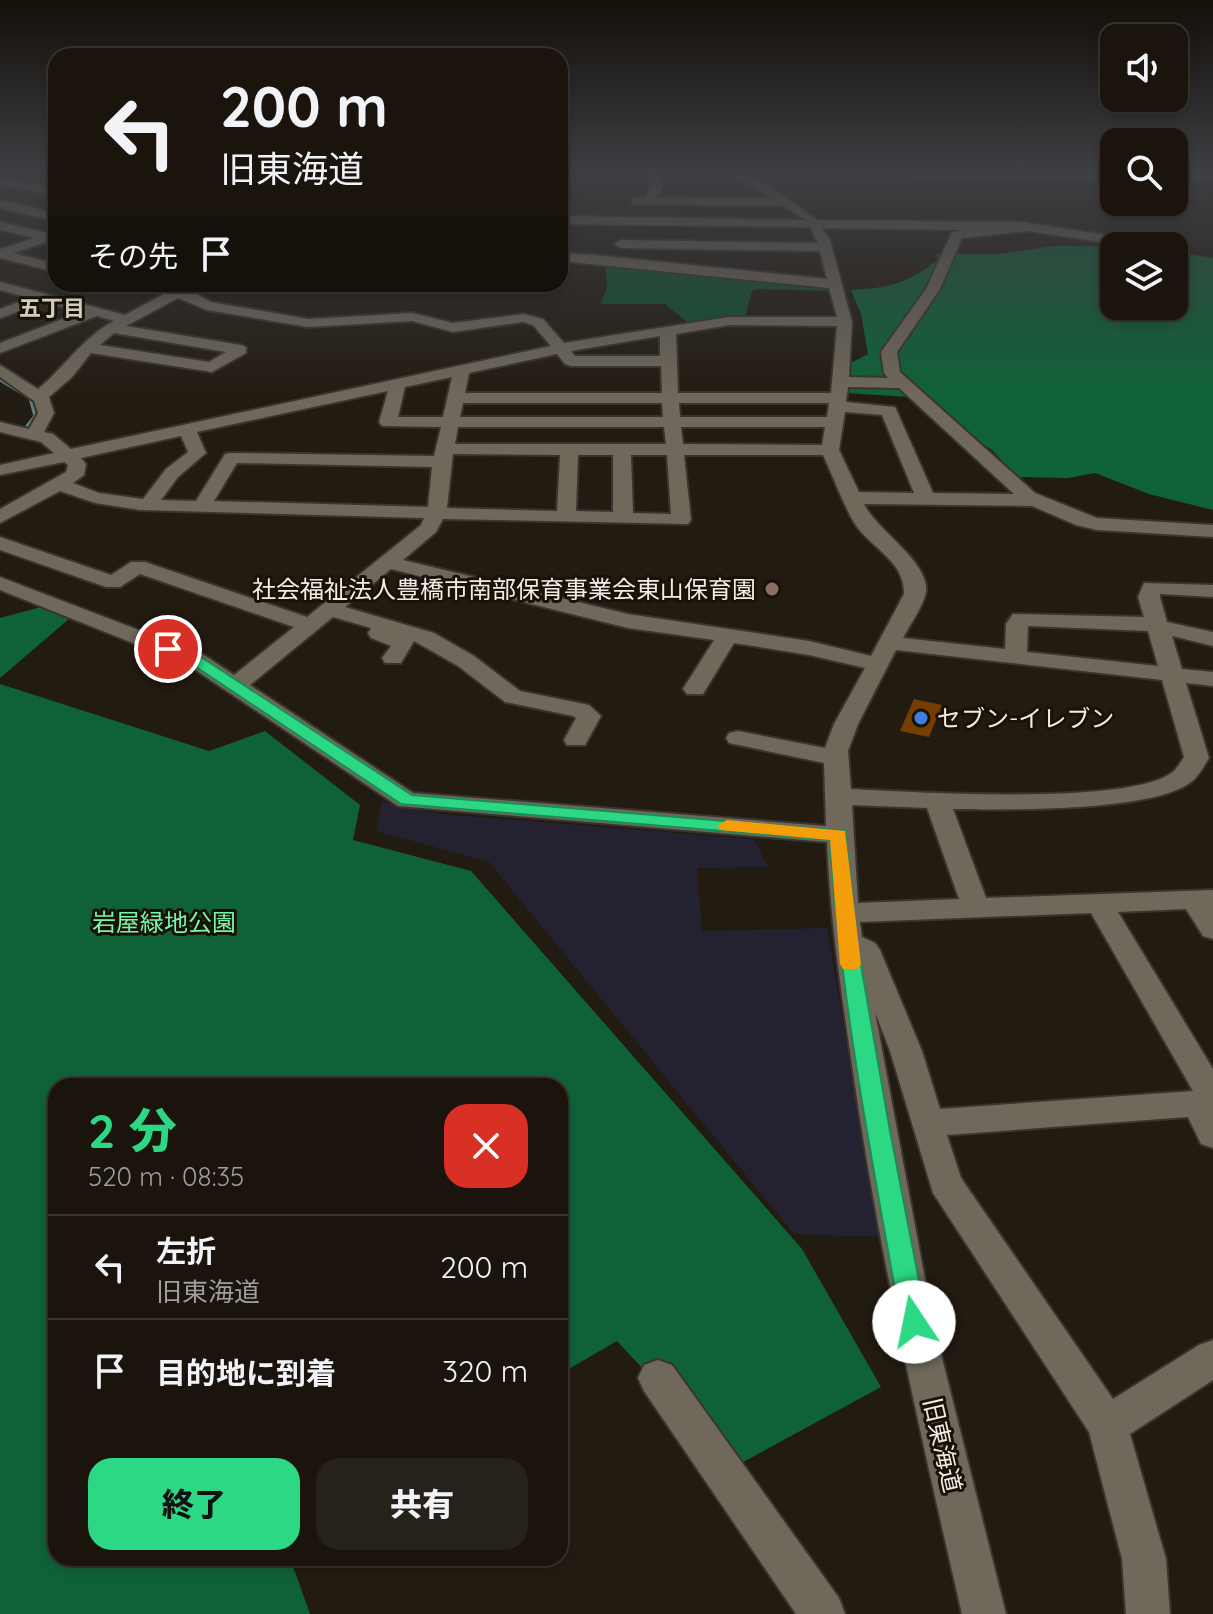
<!DOCTYPE html>
<html lang="ja">
<meta charset="utf-8">
<style>
:root{--surface:#1a140d;--page:#27211b;--text:#f1f3f6;--muted:#9f9e9d;--line:#38332e;--accent:#2cd884}
body{margin:0;font-family:Quicksand,"Noto Sans JP",sans-serif;background:var(--page);color:var(--text);height:100vh;display:flex;flex-direction:column;font-size:30px;white-space:nowrap}
*{box-sizing:border-box;margin:0}
p{font-size:26px;color:var(--muted)}
.icon{flex:none;width:44px;height:44px;fill:none;stroke:currentColor;stroke-width:2;stroke-linecap:round;stroke-linejoin:round}
.map{position:relative;flex:1;overflow:hidden}
.drawer{position:absolute;left:48px;top:1078px;width:520px;height:488px;display:flex;flex-direction:column;background:var(--surface);border-radius:24px;box-shadow:0 4px 12px #0003,0 0 0 2px var(--line)}
.drawer>*{flex:none}
.banner{position:absolute;left:48px;top:48px;width:520px;height:244px;border-radius:24px;box-shadow:0 4px 12px #0003,0 0 0 2px var(--line);background:#1a140d;color:var(--text);overflow:hidden}
.controls{position:absolute;left:1100px;top:24px;display:grid;gap:16px}
.controls a{display:grid;place-items:center;width:88px;height:88px;border-radius:16px;background:var(--surface);box-shadow:0 4px 12px #0003,0 0 0 2px var(--line);font-size:40px}
.pin{position:absolute;display:grid;place-items:center;width:68px;height:68px;color:#fff;margin:-34px;border:4px solid #fff;border-radius:50%;box-shadow:0 2px 8px #0007}
.me{position:absolute;width:88px;margin:-44px;rotate:349deg;stroke-linejoin:round;filter:drop-shadow(0 0 6px #0008)}
.turn{display:flex;align-items:center;gap:28px;height:168px;padding:0 40px;font-size:36px}
.turn .icon{width:104px;height:104px;stroke-width:2.5}
.turn b{display:block;font-size:56px;line-height:68px}
.then{display:flex;align-items:center;height:76px;padding:0 40px;background:#0003;gap:16px;font-size:30px}
.round{display:grid;place-items:center;flex:none;width:84px;height:84px;border-radius:24px;background:var(--page)}
.summary{display:flex;align-items:center;justify-content:space-between;height:136px;padding:0 40px}
h1{font-size:48px;font-weight:800;line-height:60px;color:var(--accent)}
.button{display:flex;gap:16px;margin-top:auto;padding:16px 40px}
.button a{flex:1;height:92px;border-radius:24px;background:var(--accent);color:#111;font-size:32px;font-weight:800;line-height:92px;text-align:center}
.button a+a{background:var(--page);color:var(--text)}
ul{padding:0;list-style:none}
li{display:flex;align-items:center;gap:24px;height:104px;padding:0 40px;border-top:2px solid var(--line)}
li div{flex:1}
li b{display:block;font-size:30px}
li em{font-style:normal}
.map>svg:first-child{display:block}
.commercial{fill:#242131}
.green{fill:#0e522e}
.forest{fill:#0f6238}
.lines{fill:none;stroke-linecap:round;stroke-linejoin:round}
.stream{stroke:#608080;stroke-width:3}
.building{fill:#763d00}
.minor-casing{stroke:#39342f;stroke-width:4}
.minor{fill:#6f685b;fill-rule:evenodd}
.route{fill:#2cd884;stroke:#1d8c56;stroke-width:2}
.slow{fill:#f59e0b}
.education-dot{fill:#8d6e63;stroke:#181208;stroke-width:3}
.shop-dot{fill:#3f7fe0;stroke:#181208;stroke-width:3}
.labels{text-anchor:middle;dominant-baseline:central;stroke-width:6;stroke-linejoin:round;paint-order:stroke}
.far-neighbourhood-label{font-size:22px;font-weight:bold;fill:#d4ccbe;stroke:#181208}
.poi-label{font-size:24px;fill:#f1ede5;stroke:#181208;text-anchor:end}
.park-label{font-size:24px;fill:#76f6a9;stroke:#181208}
.street-label{font-size:24px;fill:#f1ede5;stroke:#181208}
</style>
<div class="map">
<svg width="1213" height="1614" viewBox="0 0 1213 1614">
<rect width="100%" height="100%" fill="#221b11"/>
<polygon class="commercial" points="382,802 441,814 754,839 768,867 697,868 702,931 827,928 880,1237 794,1234 489,862 376,831"/>
<polygon class="green" points="605,262 831,286 831,291 757,289 752,291 745,317 723,316 687,322 665,304 600,304 607,288"/>
<g class="forest">
<path d="M 1054,246 L 1114,246 L 1114,306 L 1174,306 L 1174,252 L 1213,258 L 1213,510 L 1149,494 L 1095,473 L 1068,478 L 1017,477 L 992,450 L 910,397 L 846,393 L 847,365 L 868,354 L 861,314 L 851,290 C 890,288 907,283 938,260 L 936,254 L 999,254 Z"/>
<polygon points="41,607 70,618 0,678 0,618"/>
<polygon points="0,684 209,751 265,731 360,805 353,840 471,871 802,1249 881,1387 734,1467 617,1341 560,1374 560,1086 56,1086 56,1558 290,1558 310,1614 0,1614"/>
</g>
<g class="lines">
<polyline class="stream" points="0,380 30,398 35,416 27,426"/>
</g>
<polygon class="building" points="914,699 942,705 929,737 900,731"/>
<g class="lines">
<defs>
<g id="minor">
<polygon points="41,171 56,171 56,176 43,173"/>
<path d="M 646,171 L 658,171 L 663,185 L 657,197 L 773,198 L 723,171 L 739,171 L 767,184 L 817,220 L 1022,222 L 1106,235 L 1106,241 L 1101,242 L 1027,231 L 962,238 L 940,289 L 897,352 L 900,372 L 1035,493 L 1097,518 L 1213,525 L 1213,537 L 1097,530 L 1076,525 L 1032,506 L 864,504 C 876,530 930,562 926,592 C 923,607 910,624 903,638 L 1005,649 L 1006,624 L 1013,614 L 1144,617 L 1138,597 L 1144,583 L 1213,585 L 1213,597 L 1160,594 L 1160,597 L 1167,622 L 1213,632 L 1213,646 L 1172,636 L 1182,669 L 1213,672 L 1213,686 L 1186,683 L 1209,758 C 1204,766 1198,777 1191,782 C 1153,812 1003,810 953,809 L 986,898 L 1213,890 L 1213,939 L 1203,936 L 1186,909 L 1118,912 L 1213,1069 L 1213,1148 L 1201,1144 L 1188,1117 L 947,1135 L 961,1178 L 1113,1399 L 1199,1345 L 1213,1340 L 1213,1380 L 1130,1434 L 1166,1559 L 1170,1614 L 1126,1614 L 1122,1559 L 1089,1432 L 933,1193 L 890,1051 L 875,1012 L 933,1322 L 1006,1614 L 962,1614 C 920,1432 878,1250 852,1065 C 841,990 830,918 827,842 L 398,806 L 188,665 L 0,590 L 0,577 L 204,655 L 234,675 L 294,627 L 140,574 L 120,587 L 106,587 L 0,550 L 0,537 L 111,575 L 131,562 L 145,562 L 307,617 L 421,525 L 424,518 L 140,510 L 95,503 L 60,491 L 0,523 L 0,509 L 66,472 L 68,465 L 64,462 L 0,475 L 0,465 L 54,453 L 41,442 L 0,432 L 0,422 L 29,429 L 38,413 L 34,401 L 0,377 L 0,365 L 38,389 C 65,367 83,337 114,321 L 97,316 L 0,353 L 0,343 L 81,312 L 45,302 L 0,318 L 0,309 L 30,298 L 0,290 L 0,282 L 125,315 L 164,294 L 126,288 L 119,284 L 182,286 L 211,302 L 308,319 L 412,313 L 453,323 L 523,314 L 543,319 L 564,343 L 729,317 L 837,317 L 829,288 L 560,261 L 560,253 L 594,255 L 827,279 L 820,251 L 621,248 L 615,244 L 621,240 L 818,243 L 810,227 L 560,224 L 560,216 L 805,220 L 784,206 L 632,204 L 632,198 L 645,198 L 651,185 ZM 822,228 L 967,230 L 952,232 L 926,289 L 881,352 L 884,373 L 888,378 L 849,377 L 852,322 L 830,240 ZM 178,298 L 207,310 L 308,327 L 412,321 L 453,332 L 523,322 L 533,325 L 551,346 L 71,449 L 53,434 L 44,432 L 54,413 L 49,397 L 72,377 L 91,353 L 212,372 L 246,353 L 246,347 L 241,345 L 126,326 ZM 729,325 L 837,326 L 831,393 L 678,393 L 676,334 ZM 114,333 L 226,352 L 209,362 L 100,345 ZM 660,336 L 660,356 L 575,356 L 571,351 ZM 557,354 L 565,364 L 571,366 L 661,366 L 662,393 L 465,393 L 469,373 ZM 452,377 L 443,417 L 398,417 L 405,387 ZM 848,387 L 899,388 L 1014,494 L 933,493 L 895,407 L 846,402 ZM 388,391 L 379,422 L 382,426 L 441,427 L 434,456 L 231,453 L 225,454 L 196,501 L 161,500 L 178,477 L 206,453 L 197,432 ZM 463,403 L 662,403 L 663,417 L 460,417 ZM 679,403 L 829,403 L 827,417 L 680,417 ZM 845,412 L 882,415 L 914,493 L 859,492 L 839,450 ZM 458,427 L 664,427 L 666,444 L 455,444 ZM 681,427 L 825,427 L 822,445 L 683,444 ZM 181,436 L 188,452 L 166,469 L 143,499 L 99,493 L 73,483 L 84,475 L 86,464 L 81,458 ZM 453,454 L 560,455 L 557,511 L 447,508 ZM 578,455 L 613,455 L 613,512 L 576,511 ZM 631,455 L 667,455 L 671,514 L 633,513 ZM 684,455 L 823,455 C 833,476 841,499 852,519 C 867,547 905,559 904,594 L 871,656 L 809,641 L 628,614 L 403,560 L 436,532 L 443,519 L 688,524 L 691,520 ZM 237,463 L 432,467 L 428,507 L 214,501 ZM 391,569 L 628,628 L 714,640 L 683,689 L 687,694 L 703,694 L 734,643 L 809,655 L 865,668 L 834,724 L 825,748 L 738,731 L 729,733 L 726,738 L 729,743 L 824,763 L 826,826 L 413,793 L 250,685 L 333,617 L 371,628 L 368,633 L 371,638 L 391,646 L 382,658 L 385,663 L 401,663 L 414,641 L 458,666 L 505,702 L 573,716 L 576,718 L 564,740 L 567,745 L 585,745 L 601,716 L 589,705 L 520,691 L 474,656 L 434,633 L 345,607 ZM 1028,626 L 1148,631 L 1158,666 L 1027,652 ZM 896,650 L 1162,680 L 1184,757 C 1181,762 1177,768 1173,772 C 1129,806 912,792 851,789 L 848,751 L 858,724 ZM 852,805 L 927,808 L 959,899 L 858,903 ZM 1091,913 L 1193,1091 L 940,1109 L 922,1051 L 880,950 L 875,943 L 862,937 L 860,922 Z"/>
<polygon points="1114,173 1114,179 918,180 912,177 918,174"/>
<rect x="1174" y="173" width="39" height="6"/>
<polygon points="0,178 56,188 56,196 0,184"/>
<polygon points="0,200 56,213 56,221 0,208"/>
<polygon points="0,222 48,233 56,231 56,239 13,253 56,264 56,272 0,258 0,249 34,238 0,230"/>
<polygon points="658,1360 672,1365 839,1598 845,1614 796,1614 644,1391 638,1378 644,1365"/>
</g>
</defs>
<use href="#minor" class="minor-casing"/>
<use href="#minor" class="minor"/>
</g>
<linearGradient id="sky" x2="0" y2="1"><stop stop-color="#130f09"/><stop offset="0.43" stop-color="#3e3f43"/><stop offset="1" stop-color="#3e3f43" stop-opacity="0"/></linearGradient>
<rect width="1213" height="397" fill="url(#sky)"/>
<path class="route" d="M 168,644 L 201,657 L 412,795 L 845,831 L 857,942 L 890,1131 L 927,1322 L 923,1330 L 914,1334 L 905,1330 L 901,1322 C 872,1162 841,1002 830,840 L 401,804 L 190,663 L 162,652 L 160,649 Z"/>
<polygon class="slow" points="727,820 845,831 861,964 858,969 843,969 840,964 830,840 720,830 717,826"/>
<circle class="education-dot" cx="772" cy="589" r="8"/>
<circle class="shop-dot" cx="921" cy="718" r="8"/>
<g class="labels">
<g class="far-neighbourhood-label">
<text x="52" y="308">五丁目</text>
</g>
<g class="poi-label">
<text x="756" y="589">社会福祉法人豊橋市南部保育事業会東山保育園</text>
<text x="937" y="718" text-anchor="start">セブン-イレブン</text>
</g>
<g class="park-label">
<text x="164" y="922">岩屋緑地公園</text>
</g>
<g class="street-label">
<text transform="translate(943 1445) rotate(77)">旧東海道</text>
</g>
</g>
</svg>
<div class="controls">
<a><svg class="icon" aria-label="sound" viewBox="0 0 24 24"><path d="M4 9h4l5-4v14l-5-4H4zM17 9q2 3 0 6"/></svg></a>
<a><svg class="icon" aria-label="search" viewBox="0 0 24 24"><circle cx="10" cy="10" r="6"/><path d="M15 15l6 6"/></svg></a>
<a><svg class="icon" aria-label="layers" viewBox="0 0 24 24"><path d="M12 4l9 5-9 5-9-5zM3 14l9 5 9-5"/></svg></a>
</div>
<div class="pin" style="left:168px;top:649px;background:#d93025"><svg class="icon" aria-label="arrive" viewBox="0 0 24 24"><path d="M6 21V4h12l-3 4 3 4H6"/></svg></div>
<svg class="me" style="left:914px;top:1322px" viewBox="-20 -20 40 40"><circle r="19" fill="#fff"/><path d="M0-13L10 11 0 6-10 11z" fill="#2cd884"/></svg>
<div class="banner">
<div class="turn"><svg class="icon" aria-label="left" viewBox="0 0 24 24"><path d="M17 20v-9H6M10 6l-5 5 5 5"/></svg><div><b>200 m</b>旧東海道</div></div>
<div class="then">その先<svg class="icon" aria-label="arrive" viewBox="0 0 24 24"><path d="M6 21V4h12l-3 4 3 4H6"/></svg></div>
</div>
<section class="drawer">
<div class="summary"><div><h1>2 分</h1><p>520 m · 08:35</p></div><a class="round" style="background:#d93025;color:#fff"><svg class="icon" aria-label="close" viewBox="0 0 24 24"><path d="M6 6l12 12M18 6L6 18"/></svg></a></div>
<ul>
<li><svg class="icon" aria-label="left" viewBox="0 0 24 24"><path d="M17 20v-9H6M10 6l-5 5 5 5"/></svg><div><b>左折</b><p>旧東海道</p></div><em>200 m</em></li>
<li><svg class="icon" aria-label="arrive" viewBox="0 0 24 24"><path d="M6 21V4h12l-3 4 3 4H6"/></svg><div><b>目的地に到着</b></div><em>320 m</em></li>
</ul>
<div class="button"><a>終了</a><a>共有</a></div>
</section>
</div>
